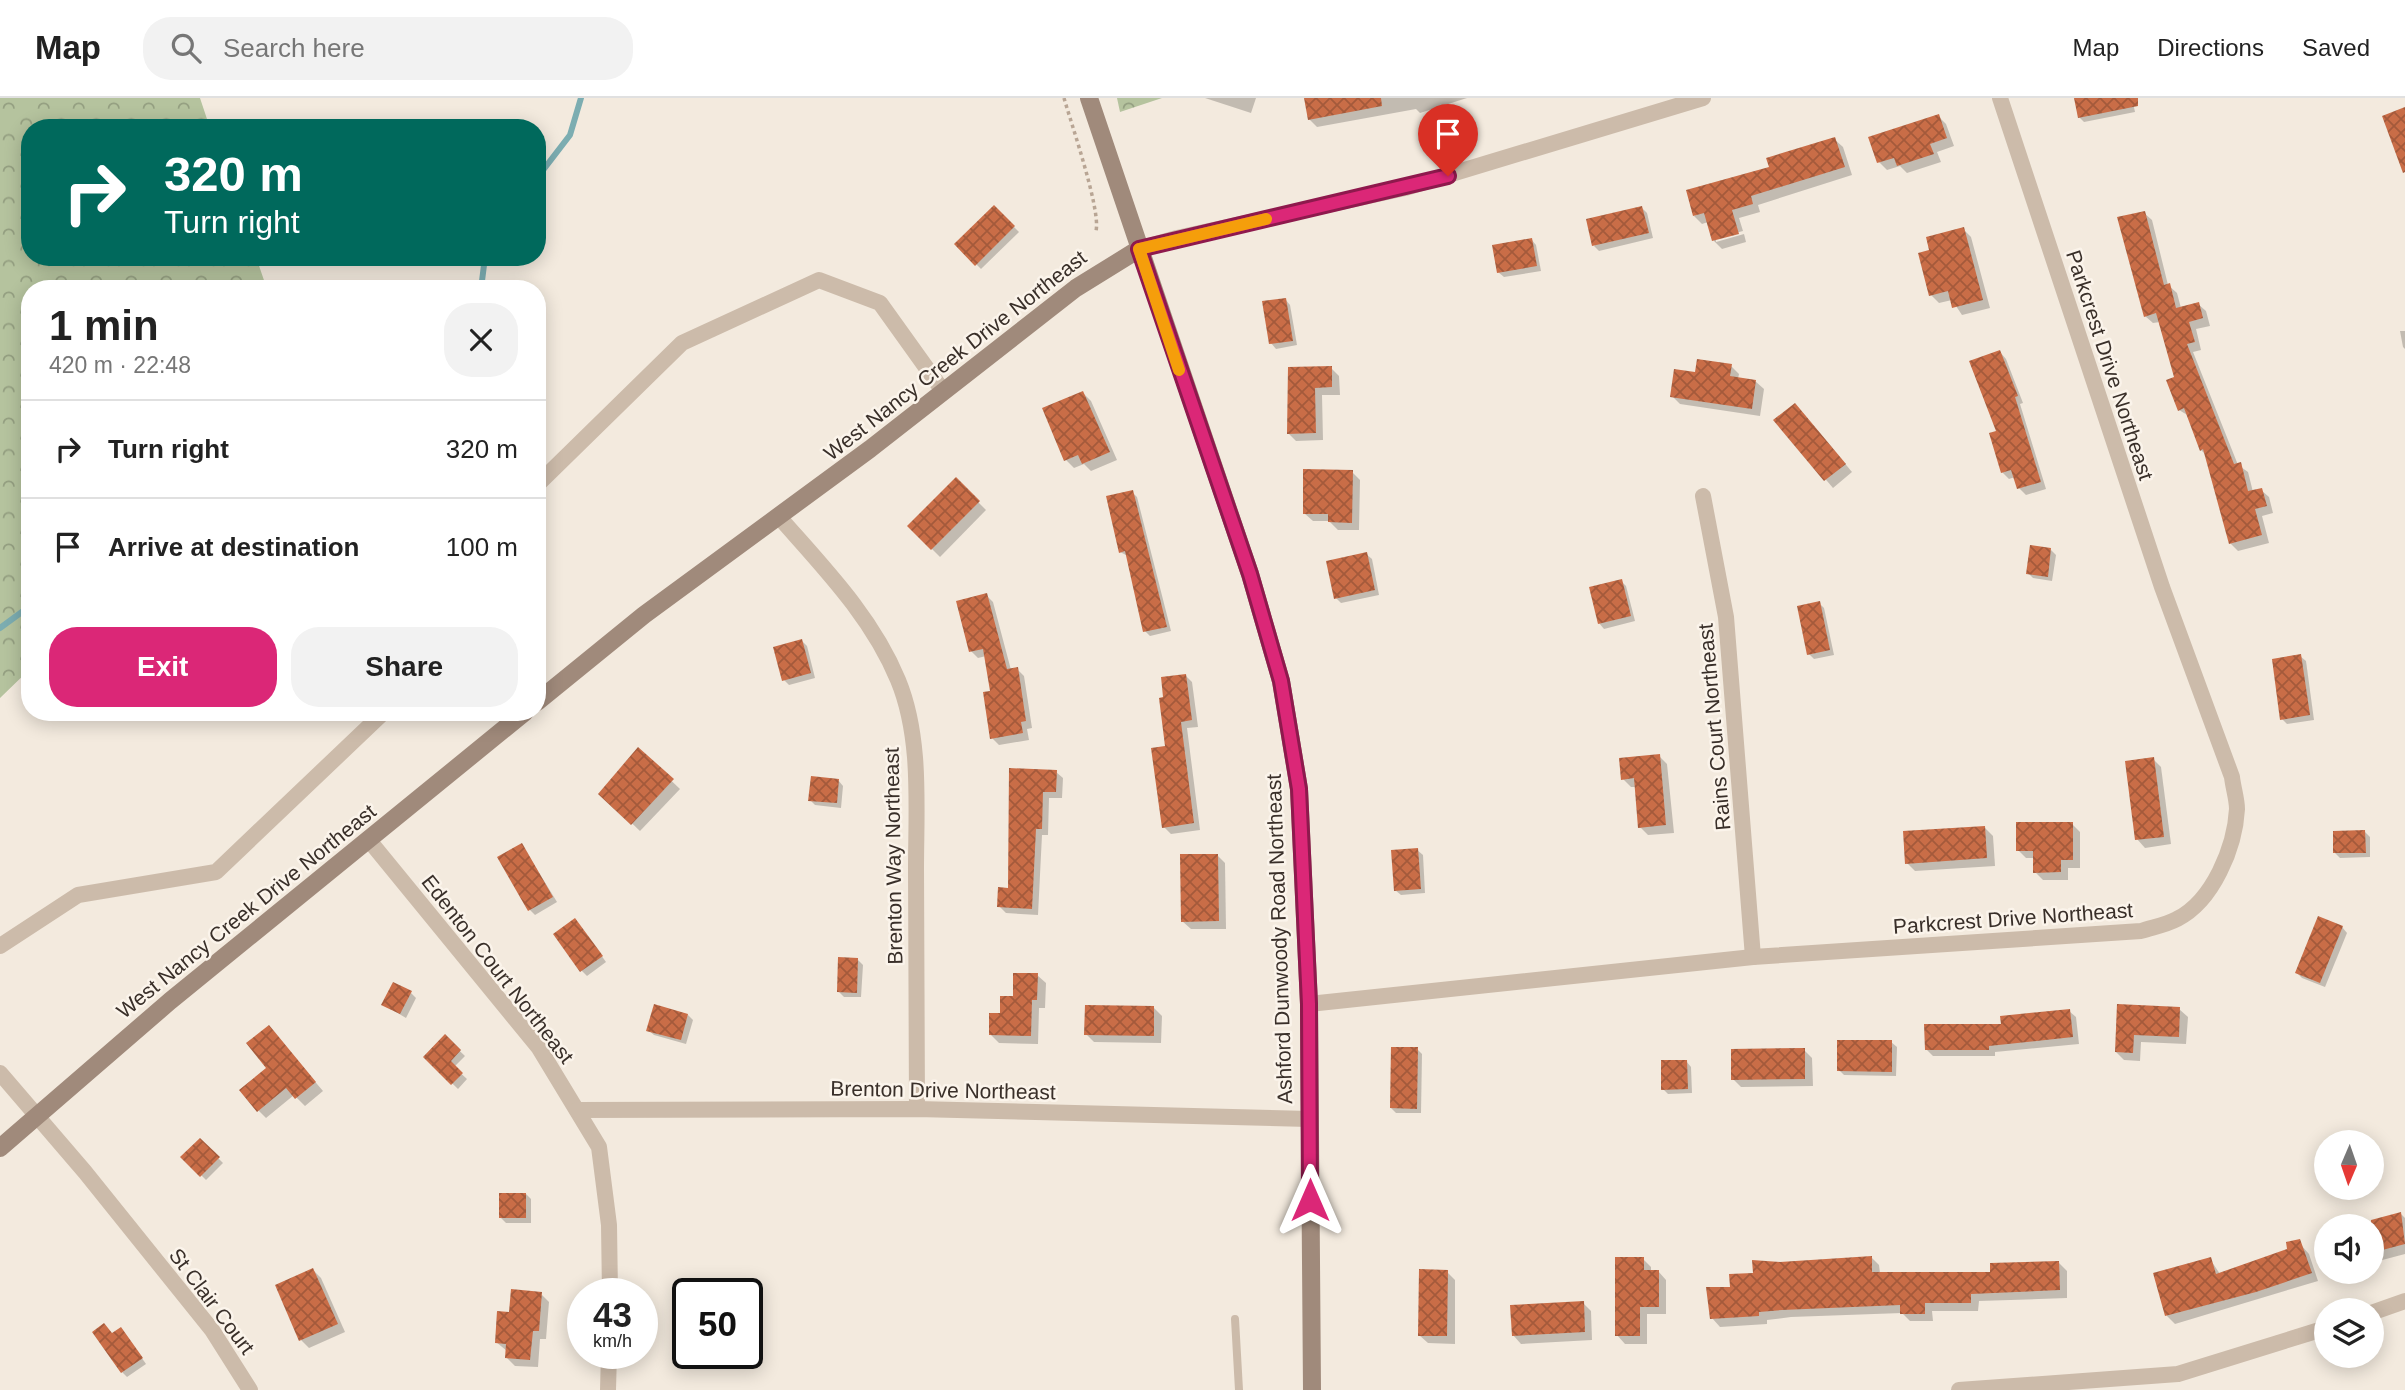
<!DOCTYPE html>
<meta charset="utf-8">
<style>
:root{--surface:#fff;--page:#f2f2f2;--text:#222;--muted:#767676;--line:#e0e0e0;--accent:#db2777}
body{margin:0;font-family:Arial,sans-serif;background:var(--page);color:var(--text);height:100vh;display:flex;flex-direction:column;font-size:26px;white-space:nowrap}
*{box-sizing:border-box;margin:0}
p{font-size:23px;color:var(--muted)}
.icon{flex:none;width:38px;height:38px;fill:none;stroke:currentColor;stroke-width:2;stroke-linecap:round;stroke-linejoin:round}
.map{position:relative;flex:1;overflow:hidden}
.drawer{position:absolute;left:21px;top:182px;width:525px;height:441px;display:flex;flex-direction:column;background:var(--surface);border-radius:28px;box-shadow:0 4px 18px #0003}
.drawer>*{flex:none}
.hud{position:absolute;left:21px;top:21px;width:525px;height:147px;border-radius:28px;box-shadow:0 4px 18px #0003;background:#00695c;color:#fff;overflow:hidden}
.needle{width:46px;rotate:182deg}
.fabs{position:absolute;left:2314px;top:1032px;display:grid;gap:14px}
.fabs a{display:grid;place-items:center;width:70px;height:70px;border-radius:50%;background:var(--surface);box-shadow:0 4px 18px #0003;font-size:35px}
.speed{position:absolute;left:567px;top:1180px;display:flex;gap:14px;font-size:35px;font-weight:700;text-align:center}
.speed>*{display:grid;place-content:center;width:91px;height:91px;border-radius:50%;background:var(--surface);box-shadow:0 4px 18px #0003;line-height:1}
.speed small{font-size:18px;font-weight:400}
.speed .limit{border:4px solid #111;border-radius:10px;background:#fff;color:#111}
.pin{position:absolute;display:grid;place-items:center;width:60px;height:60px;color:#fff;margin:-72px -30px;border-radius:50% 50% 50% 0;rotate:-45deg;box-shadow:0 0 7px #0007}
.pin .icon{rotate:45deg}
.me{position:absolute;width:77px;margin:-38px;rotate:0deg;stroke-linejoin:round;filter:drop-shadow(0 0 5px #0008)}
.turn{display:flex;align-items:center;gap:24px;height:147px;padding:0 28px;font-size:32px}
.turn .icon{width:91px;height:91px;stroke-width:2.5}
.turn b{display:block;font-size:49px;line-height:60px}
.round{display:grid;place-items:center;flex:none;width:74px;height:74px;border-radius:28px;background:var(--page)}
.head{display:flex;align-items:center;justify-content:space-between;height:119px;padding:0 28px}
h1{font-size:42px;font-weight:700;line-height:52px}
.action{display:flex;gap:14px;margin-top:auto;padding:14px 28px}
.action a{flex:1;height:80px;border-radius:28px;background:var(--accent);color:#fff;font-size:28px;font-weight:700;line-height:80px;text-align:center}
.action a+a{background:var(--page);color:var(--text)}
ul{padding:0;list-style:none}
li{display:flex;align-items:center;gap:21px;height:98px;padding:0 28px;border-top:2px solid var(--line)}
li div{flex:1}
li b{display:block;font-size:26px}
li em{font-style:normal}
header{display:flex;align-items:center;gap:42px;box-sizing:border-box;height:98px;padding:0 35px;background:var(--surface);border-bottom:2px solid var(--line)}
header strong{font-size:33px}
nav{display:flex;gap:38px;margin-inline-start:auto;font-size:24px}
.search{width:490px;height:63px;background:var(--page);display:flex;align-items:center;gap:18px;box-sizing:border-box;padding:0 24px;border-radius:28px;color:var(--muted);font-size:26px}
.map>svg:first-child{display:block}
.park{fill:url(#park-crowns)}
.shadow{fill:#0003}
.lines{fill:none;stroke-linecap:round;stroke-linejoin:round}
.stream{stroke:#7cadb1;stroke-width:6}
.building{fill:url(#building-cross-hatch)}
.path{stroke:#b8a594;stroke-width:3.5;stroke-dasharray:3.5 3.5;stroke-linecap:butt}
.lane{stroke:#cba;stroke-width:8}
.street{stroke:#cba;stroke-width:16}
.secondary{stroke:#a08a7b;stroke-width:18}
.route-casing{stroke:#8e194d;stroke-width:18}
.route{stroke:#db2777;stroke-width:12}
.slow{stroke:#f59e0b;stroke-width:12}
.labels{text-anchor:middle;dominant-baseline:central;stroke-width:5;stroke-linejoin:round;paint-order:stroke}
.street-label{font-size:21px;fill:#392f29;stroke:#fbf4eb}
</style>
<header>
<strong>Map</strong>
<div class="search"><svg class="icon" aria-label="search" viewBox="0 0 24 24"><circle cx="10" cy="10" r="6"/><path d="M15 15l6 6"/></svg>Search here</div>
<nav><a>Map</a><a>Directions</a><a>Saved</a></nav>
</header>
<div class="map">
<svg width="2405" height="1292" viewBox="0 0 2405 1292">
<defs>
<pattern id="park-crowns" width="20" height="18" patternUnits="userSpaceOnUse" patternTransform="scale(1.75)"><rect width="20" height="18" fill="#b5c39e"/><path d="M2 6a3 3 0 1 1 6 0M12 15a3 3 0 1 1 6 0" fill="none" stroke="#949f81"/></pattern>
<pattern id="building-cross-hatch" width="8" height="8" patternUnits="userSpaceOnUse" patternTransform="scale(1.75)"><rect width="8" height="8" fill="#c96d47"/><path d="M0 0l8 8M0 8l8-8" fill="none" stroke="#a45a3b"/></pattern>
</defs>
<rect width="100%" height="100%" fill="#f3eade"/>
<g class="park">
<polygon points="0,0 200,0 210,30 30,30 30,159 256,159 267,191 30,191 30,571 0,600"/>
<polygon points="1117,0 1162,0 1120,14"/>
</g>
<g class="shadow">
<polygon points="1205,0 1256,0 1251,15"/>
<polygon points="1306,0 1467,0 1420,15 1416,11 1317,29 1309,21"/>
<polygon points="2075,0 2132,0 2135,14 2084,24 2079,19"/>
<polygon points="1938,18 1946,26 1954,48 1937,54 1941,64 1907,75 1900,68 1887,72 1879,64"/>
<polygon points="1834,41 1843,49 1852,77 1758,107 1760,114 1739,120 1743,133 1716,140 1716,144 1744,136 1746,144 1722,151 1714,143 1708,124 1702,126 1694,118 1771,70"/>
<polygon points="994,109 1019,134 981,171 956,146"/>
<polygon points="1642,110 1647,115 1653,140 1599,153 1594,148"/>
<polygon points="2144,115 2152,122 2168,187 2177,195 2181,210 2198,206 2206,213 2210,228 2196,231 2201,252 2193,254 2238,367 2248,374 2253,394 2261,392 2269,399 2273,415 2262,418 2269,445 2238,453 2230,445 2206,357 2201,352 2189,318 2179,312 2176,280 2160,224 2153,225 2145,218"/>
<polygon points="1963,131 1971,139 1990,210 1962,217 1952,202 1939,205 1931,197 1932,154"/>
<polygon points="1531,141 1536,147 1541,173 1504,179 1498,174"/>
<polygon points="1285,201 1290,207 1297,247 1276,251 1271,245"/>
<polygon points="2400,233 2405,233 2405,251 2403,249"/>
<polygon points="2000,254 2006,261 2023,305 2020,306 2046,391 2026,397 2019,390 2015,379 2009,381 2002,374 1998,334"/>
<polygon points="1731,268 1739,276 1738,281 1755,283 1764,291 1760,318 1680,306 1672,298 1697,276"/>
<polygon points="1331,270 1339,278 1340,297 1322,297 1323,342 1296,343 1288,335 1289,271"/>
<polygon points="1083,295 1091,303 1117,362 1091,373 1084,366 1074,370 1066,362"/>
<polygon points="1803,315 1852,374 1833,390 1776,323"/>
<polygon points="1352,374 1360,382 1359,432 1338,432 1329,423 1313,423 1304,415"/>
<polygon points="956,382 986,412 940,459 909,428"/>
<polygon points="1132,394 1137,399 1171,533 1150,538 1145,533 1128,458 1120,454"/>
<polygon points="2050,451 2056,457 2052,483 2033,480 2028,475"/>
<polygon points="1366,456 1372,461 1379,497 1341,505 1336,500"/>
<polygon points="1621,483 1626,488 1635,523 1604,531 1599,525"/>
<polygon points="986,497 993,504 1011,572 1017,571 1024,578 1032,630 1027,631 1029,642 999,647 992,640 992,594 986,558 978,560 971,553"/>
<polygon points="1819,505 1824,510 1834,557 1814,561 1809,556"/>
<polygon points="802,543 807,548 815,580 789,587 784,582"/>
<polygon points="2300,558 2306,563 2314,622 2287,626 2282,621"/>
<polygon points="1185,577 1192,584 1198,629 1187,630 1200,732 1171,736 1164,729 1166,650"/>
<polygon points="638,651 680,691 640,733 601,696"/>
<polygon points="1659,658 1667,666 1674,735 1648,737 1640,729 1636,689 1631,689 1623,681"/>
<polygon points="2153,661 2161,669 2171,746 2145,750 2137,741"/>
<polygon points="1011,672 1056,674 1063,680 1062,700 1049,700 1048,737 1042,737 1038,817 1006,815 999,808 1009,792"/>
<polygon points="838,682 843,688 841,710 815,707 810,702"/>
<polygon points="2072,726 2080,734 2080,770 2068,770 2068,782 2043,782 2035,774 2035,760 2026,760 2018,752"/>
<polygon points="1984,729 1993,738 1995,768 1915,773 1907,765"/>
<polygon points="2365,734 2370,739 2370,759 2340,760 2335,755"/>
<polygon points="522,747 557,804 535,817 530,812"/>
<polygon points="1417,752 1423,757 1425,795 1401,797 1395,792"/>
<polygon points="1217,757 1225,765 1226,831 1191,831 1182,823"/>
<polygon points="580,828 606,864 587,878 582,873"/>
<polygon points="2342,829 2347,835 2325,889 2302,880 2297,875"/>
<polygon points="857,861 863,867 861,899 844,899 838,893"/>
<polygon points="1037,877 1046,885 1045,910 1039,910 1038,946 999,945 991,937 1002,917"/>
<polygon points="411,895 416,900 406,920 384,907"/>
<polygon points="2119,907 2179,911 2188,919 2186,946 2141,944 2140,963 2124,962 2116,954"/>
<polygon points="1154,910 1162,918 1161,945 1094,944 1086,936"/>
<polygon points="2069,913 2076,919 2079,946 1995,954 1995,958 1933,958 1926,951 2003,928"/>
<polygon points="688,917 693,922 686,946 654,937 648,932"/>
<polygon points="276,938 323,993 305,1008 294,997 266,1020 258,1012"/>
<polygon points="445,939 465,958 454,969 467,981 458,991 425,959"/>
<polygon points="1891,944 1897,949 1896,978 1844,977 1839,972"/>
<polygon points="1417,951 1422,956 1421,1015 1396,1015 1391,1010"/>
<polygon points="1804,952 1812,960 1813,988 1741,989 1733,981"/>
<polygon points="1686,963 1691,969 1692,995 1668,996 1663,991"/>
<polygon points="200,1042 223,1065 206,1082 183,1059"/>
<polygon points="526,1096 531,1101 531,1125 506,1125 501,1120"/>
<polygon points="2401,1116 2405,1120 2405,1156 2371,1165 2371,1129 2352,1129"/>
<polygon points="2301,1147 2309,1156 2318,1183 2175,1226 2167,1218 2155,1176 2210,1161 2220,1176"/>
<polygon points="1871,1159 1879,1167 1880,1175 1992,1176 2059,1165 2067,1173 2067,1200 1979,1203 1978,1213 1932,1213 1933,1223 1910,1223 1902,1215 1791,1219 1767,1222 1767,1226 1720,1229 1712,1220 1732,1190 1780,1165"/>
<polygon points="1643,1161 1651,1169 1651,1174 1658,1173 1666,1182 1666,1216 1647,1216 1647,1246 1625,1246 1617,1237"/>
<polygon points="313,1172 321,1180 345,1234 309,1250 301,1242"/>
<polygon points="1447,1174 1455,1182 1455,1246 1428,1245 1419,1237"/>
<polygon points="541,1196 549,1204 546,1241 540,1241 538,1269 515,1268 507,1260 507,1253 496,1244"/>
<polygon points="1583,1205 1591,1213 1592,1242 1521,1246 1513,1237"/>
<polygon points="125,1236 146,1266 127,1279 122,1274 113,1237"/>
</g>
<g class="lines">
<g class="stream">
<polyline points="537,80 570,37 581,0"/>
<polyline points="481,191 485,159"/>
<polyline points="0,530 30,508"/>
</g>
</g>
<g class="building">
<polygon points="1304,0 1381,0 1382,8 1308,22"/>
<polygon points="2074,0 2138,0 2138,8 2078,20"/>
<polygon points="2405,9 2405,74 2403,75 2382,18"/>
<polygon points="1939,16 1947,40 1930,46 1934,56 1897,68 1894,60 1877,65 1868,39"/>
<polygon points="1835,39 1845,69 1751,98 1753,106 1732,112 1739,136 1712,143 1704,115 1693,118 1686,92 1769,69 1766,60"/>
<polygon points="994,107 1015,128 975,168 954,146"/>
<polygon points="1642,108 1649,135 1592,148 1586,121"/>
<polygon points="2145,113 2164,187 2170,185 2176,210 2199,204 2203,220 2189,224 2195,244 2187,246 2234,366 2241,364 2248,393 2262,390 2267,408 2255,411 2262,437 2229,446 2203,351 2200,353 2184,310 2178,313 2166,282 2174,279 2156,215 2144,219 2117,119"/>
<polygon points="1964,129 1983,202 1952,210 1948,193 1929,198 1918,155 1929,152 1926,139"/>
<polygon points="1532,140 1537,168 1497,175 1492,147"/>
<polygon points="1286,200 1293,243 1269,246 1262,203"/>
<polygon points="2000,252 2018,298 2015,299 2041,384 2017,391 2011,372 2001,375 1989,335 1996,333 1969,263"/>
<polygon points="1697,261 1732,266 1730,278 1756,282 1752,311 1670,299 1674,271 1695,274"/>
<polygon points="1332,268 1332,289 1315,290 1316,335 1287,336 1288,269"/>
<polygon points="1083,293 1110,354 1082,366 1078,357 1064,363 1042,310"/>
<polygon points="1795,305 1846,366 1824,383 1773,322"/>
<polygon points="1303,371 1353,372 1352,425 1328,424 1328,416 1303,416"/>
<polygon points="956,379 980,403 931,452 907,428"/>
<polygon points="1133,392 1167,529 1143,534 1125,453 1119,455 1106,398"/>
<polygon points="2030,447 2051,450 2048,479 2026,476"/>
<polygon points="1367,454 1375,492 1334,501 1326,463"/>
<polygon points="1622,481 1631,518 1598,526 1589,489"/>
<polygon points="987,495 1007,571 1018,569 1026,623 1021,624 1023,635 990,641 983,594 990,593 983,551 969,554 956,503"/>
<polygon points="1820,503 1830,552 1807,557 1797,508"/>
<polygon points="802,541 811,575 782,583 773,549"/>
<polygon points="2301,556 2310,617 2280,622 2272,561"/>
<polygon points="1186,576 1192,622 1181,624 1194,725 1162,730 1151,650 1165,648 1159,600 1163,599 1161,579"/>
<polygon points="638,649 674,681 631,727 598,696"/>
<polygon points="1660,656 1666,727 1638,730 1634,680 1621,682 1619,660"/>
<polygon points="2154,659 2164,739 2135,742 2125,663"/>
<polygon points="1009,670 1057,672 1056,694 1043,694 1042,731 1036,731 1032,811 997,809 998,789 1008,790"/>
<polygon points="811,678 839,681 837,705 808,703"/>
<polygon points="2016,724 2073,724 2073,762 2061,762 2061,774 2033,775 2033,753 2016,753"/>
<polygon points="1985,728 1987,760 1905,766 1903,733"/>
<polygon points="2365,732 2366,755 2333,755 2333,733"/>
<polygon points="522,745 553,799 528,813 497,759"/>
<polygon points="1418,750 1421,791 1394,793 1391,752"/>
<polygon points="1180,756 1218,756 1219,823 1181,824"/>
<polygon points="2318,818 2343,828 2320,885 2295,875"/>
<polygon points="575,820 603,858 580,874 553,836"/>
<polygon points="838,859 858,860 857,895 837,894"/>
<polygon points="1013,875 1038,875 1037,902 1032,902 1031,938 989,937 989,915 1000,915 1000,898 1013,898"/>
<polygon points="393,884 412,893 400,916 381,907"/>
<polygon points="654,906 688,916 681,942 646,933"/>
<polygon points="2117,906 2180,909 2179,939 2134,937 2133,955 2115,954"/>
<polygon points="1085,907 1154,908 1154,938 1084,937"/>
<polygon points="2070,911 2073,939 1989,948 1989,952 1925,952 1924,926 2001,926 2000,918"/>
<polygon points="269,927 316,984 295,1001 286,990 257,1014 239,992 266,970 246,945"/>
<polygon points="445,936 461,952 451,963 463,975 451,987 423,959"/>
<polygon points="1837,942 1892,942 1892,974 1837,973"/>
<polygon points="1391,949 1418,949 1417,1011 1390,1010"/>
<polygon points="1805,950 1805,981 1731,982 1731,951"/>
<polygon points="1661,962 1687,962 1688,991 1661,992"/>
<polygon points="200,1040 220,1059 200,1079 180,1059"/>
<rect x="499" y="1095" width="27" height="25"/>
<polygon points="2401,1114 2405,1146 2371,1155 2371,1122"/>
<polygon points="2300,1141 2312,1175 2256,1194 2165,1218 2153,1175 2211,1159 2216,1176 2287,1151 2286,1144"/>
<polygon points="1872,1158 1872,1174 1990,1174 1990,1165 2059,1163 2060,1192 1971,1196 1971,1205 1925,1205 1925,1216 1900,1216 1900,1207 1782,1212 1759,1214 1759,1218 1710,1221 1706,1189 1730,1189 1729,1176 1753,1175 1752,1162 1780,1164"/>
<polygon points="1615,1159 1644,1159 1644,1172 1659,1172 1659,1209 1640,1209 1640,1238 1615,1238"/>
<polygon points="313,1170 338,1226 299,1243 275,1187"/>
<polygon points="1419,1171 1448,1172 1447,1238 1418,1238"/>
<polygon points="511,1191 542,1194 539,1233 533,1233 530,1262 505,1260 506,1246 495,1245 497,1213 509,1214"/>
<polygon points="1584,1203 1585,1234 1512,1238 1510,1207"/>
<polygon points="104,1225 112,1235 121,1229 143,1260 121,1275 92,1234"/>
</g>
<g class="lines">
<path class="path" d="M 1064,0 C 1071,25 1101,112 1096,133"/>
<polyline class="lane" points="1235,1221 1239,1292"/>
<g class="street">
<polyline points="1139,151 1177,140 1405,90 1703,0"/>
<polyline points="537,387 682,245 819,182 880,205 943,293"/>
<polyline points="1703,398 1726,519 1753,859"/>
<path d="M 780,420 C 824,470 872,519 898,582 C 922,640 916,710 916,771 C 916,851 917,931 917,1011"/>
<polyline points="368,741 539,950 599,1049 609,1127 610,1195"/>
<polyline points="0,848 78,797 216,774 384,614"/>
<path d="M 1309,906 L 1753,859 L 2141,833 C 2153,829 2166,827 2177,821 C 2213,803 2235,749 2237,711 C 2237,701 2233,689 2232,679 L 2162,489 L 2000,0"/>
<polyline points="0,975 85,1074 212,1232 250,1292"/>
<polyline points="577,1012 917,1011 1309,1021"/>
<polyline points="2371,1215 2405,1203"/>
<polyline points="608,1292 609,1255"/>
<polyline points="1959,1292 2178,1276 2326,1230"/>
</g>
<g class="secondary">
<polyline points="1089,0 1250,476 1281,583 1299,691 1309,906 1312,1292"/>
<polyline points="537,604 644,517 870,351 1076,190 1139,151"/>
<polyline points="0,1050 170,903 525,614"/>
</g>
</g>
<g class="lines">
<defs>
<polyline id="route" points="1310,1102 1309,906 1299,691 1281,583 1250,476 1139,151 1448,78"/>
</defs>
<use href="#route" class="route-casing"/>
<use href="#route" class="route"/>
<polyline class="slow" points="1179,272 1139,151 1266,121"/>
</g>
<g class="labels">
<g class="street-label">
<text transform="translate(955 257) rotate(-38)">West Nancy Creek Drive Northeast</text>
<text transform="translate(2110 267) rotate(72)">Parkcrest Drive Northeast</text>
<text transform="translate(1714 629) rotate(-95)">Rains Court Northeast</text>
<text transform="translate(893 758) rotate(-91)">Brenton Way Northeast</text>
<text transform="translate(246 813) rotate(-39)">West Nancy Creek Drive Northeast</text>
<text transform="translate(2013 820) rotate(-4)">Parkcrest Drive Northeast</text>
<text transform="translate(1279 841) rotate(-92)">Ashford Dunwoody Road Northeast</text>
<text transform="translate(498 871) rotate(52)">Edenton Court Northeast</text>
<text transform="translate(943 992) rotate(1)">Brenton Drive Northeast</text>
<text transform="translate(212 1203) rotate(53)">St Clair Court</text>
</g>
</g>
</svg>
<div class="fabs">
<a><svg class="needle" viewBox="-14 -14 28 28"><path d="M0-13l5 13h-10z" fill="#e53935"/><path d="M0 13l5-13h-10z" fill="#767676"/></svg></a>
<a><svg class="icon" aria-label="sound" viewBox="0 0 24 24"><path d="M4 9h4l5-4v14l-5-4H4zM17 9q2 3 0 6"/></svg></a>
<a><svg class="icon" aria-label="layers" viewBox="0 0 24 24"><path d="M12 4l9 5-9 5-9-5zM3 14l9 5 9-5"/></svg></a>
</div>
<div class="speed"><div>43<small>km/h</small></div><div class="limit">50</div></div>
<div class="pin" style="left:1448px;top:78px;background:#d93025"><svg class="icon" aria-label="arrive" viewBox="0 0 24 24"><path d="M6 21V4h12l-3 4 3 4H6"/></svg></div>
<svg class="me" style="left:1310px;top:1102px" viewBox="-20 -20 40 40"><path d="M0-17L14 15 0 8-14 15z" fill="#db2777" stroke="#fff" stroke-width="4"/></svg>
<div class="hud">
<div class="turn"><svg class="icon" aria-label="right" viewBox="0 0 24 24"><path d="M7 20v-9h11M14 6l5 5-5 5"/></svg><div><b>320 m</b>Turn right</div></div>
</div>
<section class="drawer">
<div class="head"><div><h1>1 min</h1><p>420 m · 22:48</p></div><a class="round"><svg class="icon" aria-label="close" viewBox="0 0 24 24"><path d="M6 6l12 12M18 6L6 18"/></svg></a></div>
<ul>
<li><svg class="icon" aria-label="right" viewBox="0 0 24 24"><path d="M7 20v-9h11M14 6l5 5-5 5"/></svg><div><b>Turn right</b></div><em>320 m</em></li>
<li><svg class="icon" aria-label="arrive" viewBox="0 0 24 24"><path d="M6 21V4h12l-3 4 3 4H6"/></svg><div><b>Arrive at destination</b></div><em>100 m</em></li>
</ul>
<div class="action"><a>Exit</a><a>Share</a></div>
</section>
</div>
